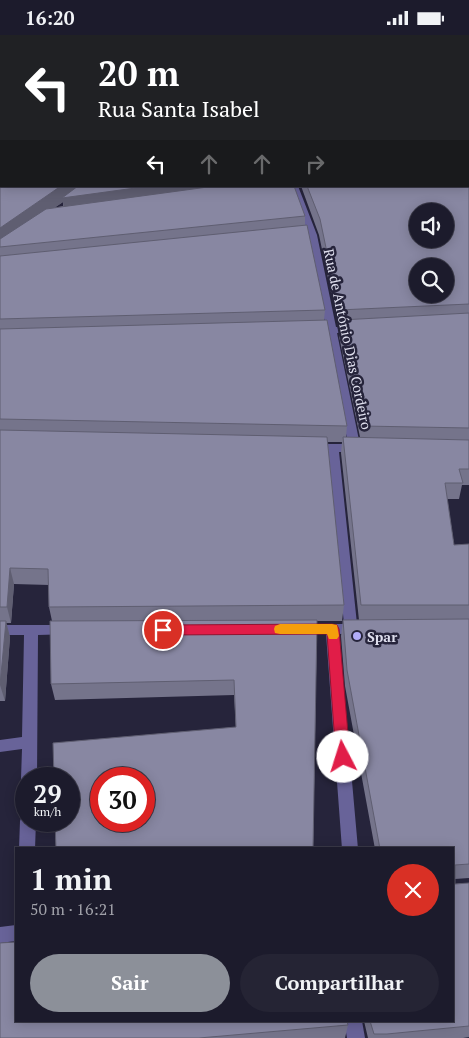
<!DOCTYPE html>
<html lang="pt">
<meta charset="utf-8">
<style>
:root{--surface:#1c1b2c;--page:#252434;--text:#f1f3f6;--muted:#a0a1a9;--line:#3a3948;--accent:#8c9099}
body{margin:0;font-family:"PT Serif",serif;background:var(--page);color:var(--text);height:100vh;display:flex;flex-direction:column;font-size:19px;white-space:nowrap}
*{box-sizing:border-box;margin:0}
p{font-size:16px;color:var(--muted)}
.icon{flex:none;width:28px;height:28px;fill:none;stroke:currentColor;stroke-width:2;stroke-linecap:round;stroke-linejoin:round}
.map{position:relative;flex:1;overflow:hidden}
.drawer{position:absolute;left:15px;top:812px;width:439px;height:175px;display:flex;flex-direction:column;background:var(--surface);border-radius:0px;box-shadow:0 2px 12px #0003,0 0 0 1px var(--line)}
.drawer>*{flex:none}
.banner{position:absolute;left:0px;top:0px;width:470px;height:152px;box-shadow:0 2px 12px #0003,0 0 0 1px var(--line);background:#202124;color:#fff;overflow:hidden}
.fabs{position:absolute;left:409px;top:168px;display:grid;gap:10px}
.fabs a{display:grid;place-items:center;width:45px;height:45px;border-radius:50%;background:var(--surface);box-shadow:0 2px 12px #0003,0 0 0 1px var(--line);font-size:25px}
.speed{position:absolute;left:15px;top:732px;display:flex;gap:10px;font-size:25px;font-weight:700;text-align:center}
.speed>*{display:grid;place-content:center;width:65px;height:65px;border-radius:50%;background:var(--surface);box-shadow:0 2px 12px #0003,0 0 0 1px var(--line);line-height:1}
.speed small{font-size:12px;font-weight:400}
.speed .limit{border:8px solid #d22;background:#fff;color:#111}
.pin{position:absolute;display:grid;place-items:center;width:42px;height:42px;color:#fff;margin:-21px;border:2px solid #fff;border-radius:50%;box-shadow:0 1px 5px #0007}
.me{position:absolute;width:55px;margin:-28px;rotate:355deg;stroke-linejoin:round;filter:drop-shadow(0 0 4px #0008)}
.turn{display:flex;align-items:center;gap:18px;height:105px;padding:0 15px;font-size:22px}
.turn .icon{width:65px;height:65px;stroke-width:2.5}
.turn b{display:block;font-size:35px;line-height:42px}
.lanes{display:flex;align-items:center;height:48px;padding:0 15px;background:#0003;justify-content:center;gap:25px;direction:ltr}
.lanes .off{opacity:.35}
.round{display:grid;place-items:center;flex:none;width:52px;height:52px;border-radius:26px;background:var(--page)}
.summary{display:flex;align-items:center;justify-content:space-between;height:85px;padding:0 15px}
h1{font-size:30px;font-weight:700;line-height:38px}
.primary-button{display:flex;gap:10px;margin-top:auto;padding:10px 15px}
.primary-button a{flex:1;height:58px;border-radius:30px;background:var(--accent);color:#fff;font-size:20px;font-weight:700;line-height:58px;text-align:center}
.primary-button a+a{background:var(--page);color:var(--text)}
.status{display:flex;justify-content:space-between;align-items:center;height:35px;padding:0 25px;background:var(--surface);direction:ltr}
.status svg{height:14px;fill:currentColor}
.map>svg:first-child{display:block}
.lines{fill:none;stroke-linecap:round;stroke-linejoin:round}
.path{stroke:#878699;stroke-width:2;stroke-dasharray:2.5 2;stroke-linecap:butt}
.minor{fill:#686399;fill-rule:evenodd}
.wall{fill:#75748b;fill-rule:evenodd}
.shaded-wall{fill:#5f5e71}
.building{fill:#8887a2;stroke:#5f5e71;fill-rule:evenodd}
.route{fill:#e11d48;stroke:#92132f}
.slow{fill:#f59e0b}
.poi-dot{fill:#b2adf9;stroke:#26243b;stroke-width:2}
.labels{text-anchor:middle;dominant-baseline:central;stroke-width:5;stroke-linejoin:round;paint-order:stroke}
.street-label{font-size:14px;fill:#dfdfee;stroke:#26243b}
.poi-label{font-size:14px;font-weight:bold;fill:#dfdfee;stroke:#26243b;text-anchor:start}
</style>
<div class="status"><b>16:20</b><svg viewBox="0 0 49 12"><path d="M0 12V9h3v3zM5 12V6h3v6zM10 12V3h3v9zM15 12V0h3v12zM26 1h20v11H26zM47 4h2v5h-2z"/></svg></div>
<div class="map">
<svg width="469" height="1003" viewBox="0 0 469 1003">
<rect width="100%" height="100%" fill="#26243b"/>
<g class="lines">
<polyline class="path" points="387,0 390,1"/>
<g class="minor">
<polygon points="290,151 298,151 317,200 336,292 355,292 360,295 355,298 337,298 360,410 363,413 357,417 339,417 357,589 364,590 366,594 364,598 339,599 358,814 342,814 326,599 294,598 292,594 294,590 299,589 344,589 327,417 312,417 306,413 312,409 348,409 327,299 312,299 307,296 312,293 326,293 307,200"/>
<polygon points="0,590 67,590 72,591 74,595 72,599 38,600 37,744 26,744 26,750 21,744 22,714 0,717 0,705 22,702 24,600 0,600"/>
<polygon points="26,780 26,786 36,786 35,814 19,814 20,786 22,781"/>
<polygon points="16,890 16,906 0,908 0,892"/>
<polygon points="344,986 362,986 365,1003 347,1003"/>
</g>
</g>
<g class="wall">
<path d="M 1,1 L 1,151 L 305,181 L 305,190 L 325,275 L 324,285 L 347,391 L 346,402 L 360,402 L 339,301 L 340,291 L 338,291 L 319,200 L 301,151 L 469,151 L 469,148 L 469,450 L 462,450 L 459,464 L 447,464 L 454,510 L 469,509 L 469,843 L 455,844 L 455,849 L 469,848 L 469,1002 L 463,1003 L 368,1003 L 364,986 L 452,986 L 452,814 L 375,814 L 345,651 L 341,601 L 343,585 L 359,585 L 341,418 L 342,407 L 327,407 L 344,570 L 342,586 L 317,586 L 313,814 L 236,692 L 234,660 L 55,665 L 51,649 L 52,586 L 49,572 L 49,550 L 14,549 L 11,588 L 6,588 L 10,602 L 5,666 L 0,666 L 0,667 L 0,8 L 1,8 ZM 63,167 L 63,171 L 54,173 Z"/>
<polygon points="348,990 345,1003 0,1003"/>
</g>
<g class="shaded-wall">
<polygon points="241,0 270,0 267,1 239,1"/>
<polygon points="61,151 259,151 64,178 63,167 0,210 0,193"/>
<polygon points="10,533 14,549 11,588 7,572"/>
<polygon points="6,586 10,602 5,666 0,650"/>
</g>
<g class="building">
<polygon points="0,0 241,0 239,1 1,1 1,151 61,151 0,193 0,8 1,8"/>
<path d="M 469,147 L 469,269 L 339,275 L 320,184 L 307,151 L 469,151 ZM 418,176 L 445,176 L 445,204 L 418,204 ZM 418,231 L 445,231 L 445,259 L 418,259 Z"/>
<polygon points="78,151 150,151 62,163"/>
<polygon points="215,151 294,151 305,181 0,212 0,204 46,174"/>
<polygon points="307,190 325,275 0,284 0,221"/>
<polygon points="469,278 469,393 363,391 341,285"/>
<polygon points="327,285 347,391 0,384 0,294"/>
<polygon points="0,395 327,402 344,570 49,572 48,534 10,533 7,572 0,572"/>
<polygon points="343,402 469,405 469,434 459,434 463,448 445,448 454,510 469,509 469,570 361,570"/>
<polygon points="469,584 469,829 455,830 455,849 469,848 469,991 387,999 374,999 370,986 452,986 452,814 380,814 347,635 343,585"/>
<path d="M 317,585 L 313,814 L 56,814 L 55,786 L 69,786 L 69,744 L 54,744 L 53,708 L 236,692 L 234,645 L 51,649 L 50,586 ZM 101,744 L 144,744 L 144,786 L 101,786 Z"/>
<polygon points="0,586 6,586 0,650"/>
<polygon points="16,907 16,986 347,986 348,990 199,1003 0,1003 0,908"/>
</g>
<polygon class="route" points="332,589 337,590 339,594 350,722 348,726 343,728 338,726 336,722 327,599 163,600 158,598 156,595 158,591 163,590"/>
<polygon class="slow" points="280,589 332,589 337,590 339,601 337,604 329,604 327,599 280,599 275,598 274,594 275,591"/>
<circle class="poi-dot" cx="357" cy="601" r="5"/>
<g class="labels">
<g class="street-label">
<text transform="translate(348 304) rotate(78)">Rua de António Dias Cordeiro</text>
</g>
<g class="poi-label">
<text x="367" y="601">Spar</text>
</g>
</g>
</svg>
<div class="fabs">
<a><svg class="icon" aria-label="sound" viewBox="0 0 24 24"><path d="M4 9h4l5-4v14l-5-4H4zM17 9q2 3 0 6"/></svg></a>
<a><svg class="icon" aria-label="search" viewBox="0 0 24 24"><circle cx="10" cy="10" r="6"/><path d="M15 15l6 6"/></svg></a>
</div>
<div class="speed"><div>29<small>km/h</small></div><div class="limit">30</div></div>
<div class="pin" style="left:163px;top:595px;background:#d93025"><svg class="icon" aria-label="arrive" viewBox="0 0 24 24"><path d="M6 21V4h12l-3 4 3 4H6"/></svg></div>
<svg class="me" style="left:343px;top:722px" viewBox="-20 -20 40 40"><circle r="19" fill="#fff"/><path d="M0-13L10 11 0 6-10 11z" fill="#e11d48"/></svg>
<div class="banner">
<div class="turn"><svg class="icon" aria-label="left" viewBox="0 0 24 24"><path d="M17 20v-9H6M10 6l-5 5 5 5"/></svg><div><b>20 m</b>Rua Santa Isabel</div></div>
<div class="lanes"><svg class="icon" aria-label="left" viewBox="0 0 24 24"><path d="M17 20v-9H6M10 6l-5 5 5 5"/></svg><svg class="icon off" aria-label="ahead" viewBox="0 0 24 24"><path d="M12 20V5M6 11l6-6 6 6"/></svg><svg class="icon off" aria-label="ahead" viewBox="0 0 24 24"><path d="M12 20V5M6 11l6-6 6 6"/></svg><svg class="icon off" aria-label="right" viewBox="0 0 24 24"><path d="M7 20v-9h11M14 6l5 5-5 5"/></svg></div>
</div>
<section class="drawer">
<div class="summary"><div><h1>1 min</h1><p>50 m · 16:21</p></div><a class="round" style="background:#d93025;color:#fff"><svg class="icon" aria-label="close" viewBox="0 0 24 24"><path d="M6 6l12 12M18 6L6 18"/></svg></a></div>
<div class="primary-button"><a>Sair</a><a>Compartilhar</a></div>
</section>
</div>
